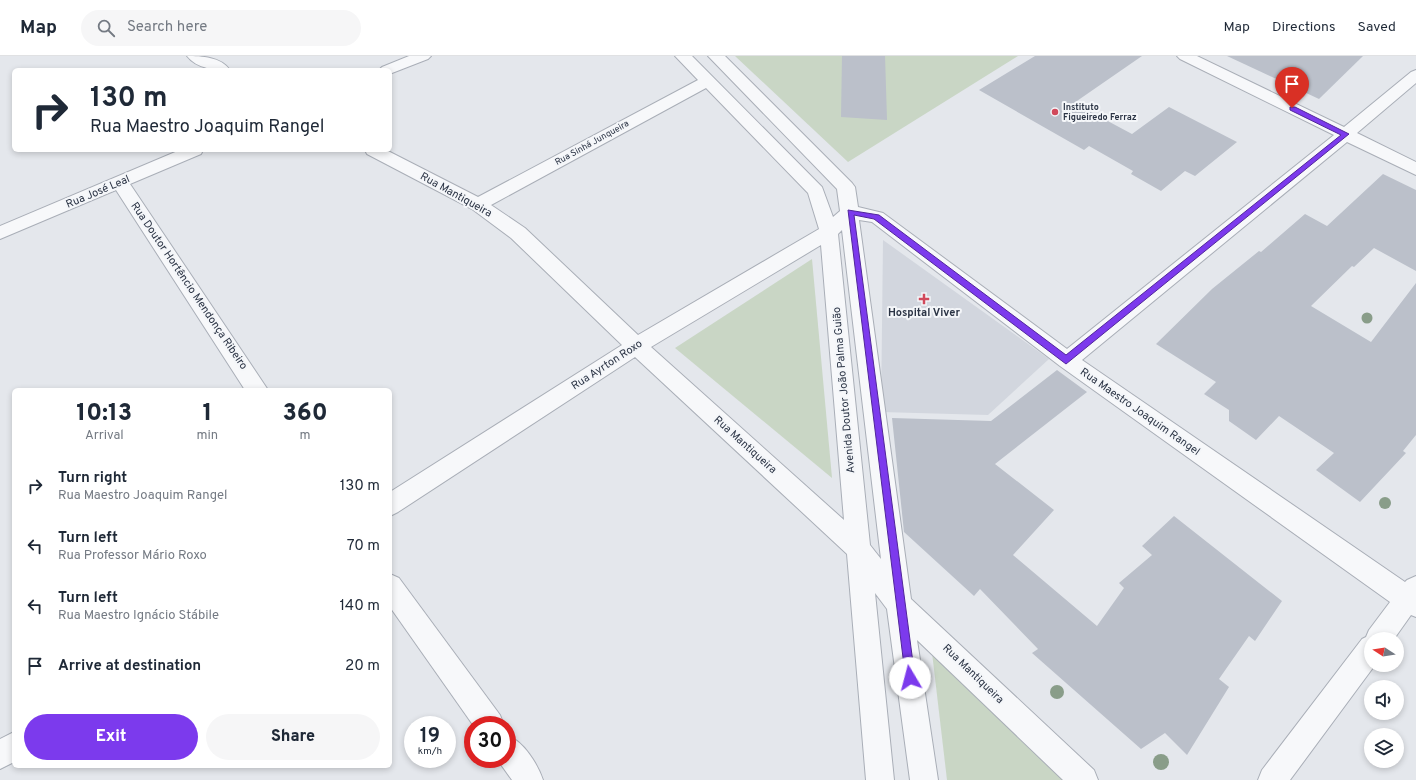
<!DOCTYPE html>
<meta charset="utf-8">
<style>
:root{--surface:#fff;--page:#f6f6f7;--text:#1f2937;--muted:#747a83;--line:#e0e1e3;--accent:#7c3aed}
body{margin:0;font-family:Overpass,sans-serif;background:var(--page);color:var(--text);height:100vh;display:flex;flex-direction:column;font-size:15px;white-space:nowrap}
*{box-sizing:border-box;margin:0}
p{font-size:13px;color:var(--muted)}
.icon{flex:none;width:22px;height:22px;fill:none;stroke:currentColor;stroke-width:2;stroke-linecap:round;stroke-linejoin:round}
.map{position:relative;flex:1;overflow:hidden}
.side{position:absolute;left:12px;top:332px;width:380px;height:380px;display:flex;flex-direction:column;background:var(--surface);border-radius:6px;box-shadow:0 2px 6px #0003}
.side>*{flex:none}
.hud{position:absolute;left:12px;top:12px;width:380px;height:84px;border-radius:6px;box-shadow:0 2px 6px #0003;background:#fff;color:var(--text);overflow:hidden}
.needle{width:26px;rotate:282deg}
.tools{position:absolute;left:1364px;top:576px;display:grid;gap:8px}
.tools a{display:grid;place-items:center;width:40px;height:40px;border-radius:50%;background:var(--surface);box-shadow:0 2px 6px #0003;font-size:20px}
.speed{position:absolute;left:404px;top:660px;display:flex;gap:8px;font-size:20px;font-weight:700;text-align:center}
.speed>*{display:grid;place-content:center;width:52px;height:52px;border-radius:50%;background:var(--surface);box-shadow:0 2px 6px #0003;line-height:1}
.speed small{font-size:10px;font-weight:400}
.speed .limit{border:6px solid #d22;background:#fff;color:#111}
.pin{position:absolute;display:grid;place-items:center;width:34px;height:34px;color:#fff;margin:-41px -17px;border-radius:50% 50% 50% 0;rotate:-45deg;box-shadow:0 0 4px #0007}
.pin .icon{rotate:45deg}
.me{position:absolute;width:44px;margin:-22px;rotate:352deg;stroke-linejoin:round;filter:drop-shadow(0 0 3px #0008)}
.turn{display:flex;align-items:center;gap:14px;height:84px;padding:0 12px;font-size:18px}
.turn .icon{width:52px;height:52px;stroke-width:2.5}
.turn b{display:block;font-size:28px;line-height:34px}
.eta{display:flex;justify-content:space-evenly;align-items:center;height:68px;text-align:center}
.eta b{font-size:24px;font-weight:800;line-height:28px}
.cta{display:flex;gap:8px;margin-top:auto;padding:8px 12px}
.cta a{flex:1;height:46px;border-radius:24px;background:var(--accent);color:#fff;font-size:16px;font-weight:800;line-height:46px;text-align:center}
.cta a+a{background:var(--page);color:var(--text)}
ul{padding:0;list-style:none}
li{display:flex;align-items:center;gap:12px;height:60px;padding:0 12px}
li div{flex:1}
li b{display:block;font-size:15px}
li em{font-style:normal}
header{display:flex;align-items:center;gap:24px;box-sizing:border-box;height:56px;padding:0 20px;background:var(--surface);border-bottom:1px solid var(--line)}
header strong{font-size:19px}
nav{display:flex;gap:22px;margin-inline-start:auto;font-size:14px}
.search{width:280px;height:36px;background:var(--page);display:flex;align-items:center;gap:10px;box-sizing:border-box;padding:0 14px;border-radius:22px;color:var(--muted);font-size:15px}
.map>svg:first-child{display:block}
.built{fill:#d2d6de}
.green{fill:#c9d6c5}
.building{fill:#bbc0ca}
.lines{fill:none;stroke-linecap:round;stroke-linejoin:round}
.minor-casing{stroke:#a9aeb7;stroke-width:2}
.minor{fill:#f7f8fa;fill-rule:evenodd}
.tree{fill:#899d89}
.route{fill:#7c3aed;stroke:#51269a}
.poi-dot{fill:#d1495b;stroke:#f4f6f9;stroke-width:1.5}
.labels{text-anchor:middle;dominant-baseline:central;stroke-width:4;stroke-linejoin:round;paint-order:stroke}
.far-poi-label{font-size:9px;font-weight:bold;fill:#2b3445;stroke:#f4f6f9;text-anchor:start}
.far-street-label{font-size:9px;fill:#2b3445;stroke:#f4f6f9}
.street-label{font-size:11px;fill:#2b3445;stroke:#f4f6f9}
.poi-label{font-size:11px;font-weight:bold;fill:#2b3445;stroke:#f4f6f9}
</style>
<header>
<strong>Map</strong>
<div class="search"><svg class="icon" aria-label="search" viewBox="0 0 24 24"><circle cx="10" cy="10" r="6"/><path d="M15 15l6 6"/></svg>Search here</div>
<nav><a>Map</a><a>Directions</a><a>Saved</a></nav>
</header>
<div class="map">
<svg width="1416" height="724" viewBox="0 0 1416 724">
<rect width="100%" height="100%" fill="#e4e7ec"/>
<polygon class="built" points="883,184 1049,303 988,359 881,356"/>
<g class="green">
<polygon points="735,0 1018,0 848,106"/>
<polygon points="812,203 832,422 675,292"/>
<polygon points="931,588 1066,724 947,724"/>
</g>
<g class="building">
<polygon points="842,0 885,0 887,64 841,61"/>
<polygon points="1035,0 1142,0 1074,47 1132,78 1169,51 1237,86 1195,120 1185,115 1161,135 1131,118 1133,115 1089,90 1084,94 979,34"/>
<polygon points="1227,0 1363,0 1319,43"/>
<polygon points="1383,118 1416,134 1416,215 1374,192 1354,211 1352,210 1311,250 1371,286 1416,227 1416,379 1403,395 1406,397 1360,446 1316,414 1334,397 1279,360 1256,384 1229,365 1229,354 1204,338 1216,326 1156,288 1212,233 1259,195 1261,196 1305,158 1327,170"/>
<polygon points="1057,314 1087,336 995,408 1054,454 1013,499 1097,570 1124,532 1119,527 1152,499 1142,490 1174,460 1282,545 1255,585 1249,580 1219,623 1229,631 1187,699 1165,677 1141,693 1032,597 1038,593 980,533 974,540 904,476 892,362 991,365"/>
</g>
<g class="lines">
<defs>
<g id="minor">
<path d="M 187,0 C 202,0 221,1 230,14 C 215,14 197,13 187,0 Z"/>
<polygon points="409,0 431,0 428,3 392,17 390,18 390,14 379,14 382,11"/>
<path d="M 675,0 L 692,0 L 822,131 L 833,161 L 840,155 L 837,133 L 708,0 L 725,0 L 852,127 L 855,131 L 858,151 L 883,157 L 1067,293 L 1334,79 L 1180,3 L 1177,0 L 1197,0 L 1344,71 L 1411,16 L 1416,14 L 1416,27 L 1357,77 L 1416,106 L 1416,119 L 1347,86 L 1082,304 L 1405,526 L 1407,524 L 1416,520 L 1416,561 L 1411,559 L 1394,583 L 1371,583 L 1371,609 L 1375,609 L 1290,724 L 1258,724 L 1262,714 L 1362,583 L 1366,581 L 1369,574 L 1390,546 L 1060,310 L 872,166 L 859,164 L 911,543 L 1094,714 L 1098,724 L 1063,724 L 917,584 L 938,724 L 910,724 L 887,553 L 875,537 L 894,724 L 866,724 L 847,498 L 635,301 L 398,456 L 390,460 L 390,436 L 622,289 L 511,182 L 472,153 L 367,98 L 365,94 L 386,94 L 478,141 L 698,24 ZM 706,32 L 808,137 L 819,173 L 638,279 L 525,172 L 491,149 ZM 842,174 L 881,503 L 870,489 L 838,178 ZM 821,189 L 844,464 L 651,291 Z"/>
<polygon points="180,94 203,94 201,98 130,128 268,334 245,334 116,134 0,183 0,170"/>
<polygon points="390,518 399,522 500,659 504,669 473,669 390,551"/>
<polygon points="14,676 14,706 0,713 0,683"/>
<path d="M 507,679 C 524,686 537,707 543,724 L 512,724 L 497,703 L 507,703 Z"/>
</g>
</defs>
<use href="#minor" class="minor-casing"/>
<use href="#minor" class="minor"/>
</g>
<g class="tree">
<circle cx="1367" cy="262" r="5.5"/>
<circle cx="1385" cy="447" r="6"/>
<circle cx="1057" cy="636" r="7"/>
<circle cx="1161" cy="706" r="8"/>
</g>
<polygon class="route" points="1290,51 1295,51 1349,78 1066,308 874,163 854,159 915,622 914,626 910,627 906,626 848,154 879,159 1066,299 1341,79 1290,54"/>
<g class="poi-dot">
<circle cx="1055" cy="56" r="4"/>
<path d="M922 237h4v4h4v4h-4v4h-4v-4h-4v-4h4z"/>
</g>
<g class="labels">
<g class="far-poi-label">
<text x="1063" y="51">Instituto<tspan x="1063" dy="10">Figueiredo Ferraz</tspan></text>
</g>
<g class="far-street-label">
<text transform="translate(592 87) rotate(-29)">Rua Sinhá Junqueira</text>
</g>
<g class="street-label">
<text transform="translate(98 136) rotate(-23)">Rua José Leal</text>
<text transform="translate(456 139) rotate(29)">Rua Mantiqueira</text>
<text transform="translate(189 230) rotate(56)">Rua Doutor Hortêncio Mendonça Ribeiro</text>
<text transform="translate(607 309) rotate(-33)">Rua Ayrton Roxo</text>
<text transform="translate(844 334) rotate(-95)">Avenida Doutor João Palma Guião</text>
<text transform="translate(1140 356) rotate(35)">Rua Maestro Joaquim Rangel</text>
<text transform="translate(745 389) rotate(42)">Rua Mantiqueira</text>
<text transform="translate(973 618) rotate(44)">Rua Mantiqueira</text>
</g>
<g class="poi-label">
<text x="924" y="257">Hospital Viver</text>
</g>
</g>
</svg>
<div class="tools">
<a><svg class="needle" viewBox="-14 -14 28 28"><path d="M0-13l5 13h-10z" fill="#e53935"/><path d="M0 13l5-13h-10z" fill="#747a83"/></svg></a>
<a><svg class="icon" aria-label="sound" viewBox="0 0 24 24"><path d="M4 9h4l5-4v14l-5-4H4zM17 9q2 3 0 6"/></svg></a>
<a><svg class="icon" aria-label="layers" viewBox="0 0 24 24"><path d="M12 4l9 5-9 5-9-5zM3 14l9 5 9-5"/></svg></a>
</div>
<div class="speed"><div>19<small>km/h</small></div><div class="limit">30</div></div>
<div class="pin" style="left:1292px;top:52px;background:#d93025"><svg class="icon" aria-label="arrive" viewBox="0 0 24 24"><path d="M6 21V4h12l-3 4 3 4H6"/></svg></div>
<svg class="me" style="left:910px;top:622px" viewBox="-20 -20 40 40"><circle r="19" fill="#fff"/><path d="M0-13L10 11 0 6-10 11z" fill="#7c3aed"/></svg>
<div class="hud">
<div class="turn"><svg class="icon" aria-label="right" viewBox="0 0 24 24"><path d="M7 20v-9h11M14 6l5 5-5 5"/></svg><div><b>130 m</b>Rua Maestro Joaquim Rangel</div></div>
</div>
<section class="side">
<div class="eta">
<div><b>10:13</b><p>Arrival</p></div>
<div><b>1</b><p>min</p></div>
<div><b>360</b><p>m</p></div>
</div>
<ul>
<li><svg class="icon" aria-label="right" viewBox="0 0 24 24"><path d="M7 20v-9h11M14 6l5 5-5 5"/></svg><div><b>Turn right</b><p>Rua Maestro Joaquim Rangel</p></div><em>130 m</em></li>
<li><svg class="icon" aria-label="left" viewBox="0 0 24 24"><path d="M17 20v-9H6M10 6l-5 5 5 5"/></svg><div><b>Turn left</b><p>Rua Professor Mário Roxo</p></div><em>70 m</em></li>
<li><svg class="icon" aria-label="left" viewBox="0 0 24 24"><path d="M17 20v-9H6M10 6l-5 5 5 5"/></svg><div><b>Turn left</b><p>Rua Maestro Ignácio Stábile</p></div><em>140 m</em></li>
<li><svg class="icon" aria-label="arrive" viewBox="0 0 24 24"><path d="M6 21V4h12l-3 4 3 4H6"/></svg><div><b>Arrive at destination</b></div><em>20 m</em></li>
</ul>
<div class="cta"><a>Exit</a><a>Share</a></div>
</section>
</div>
